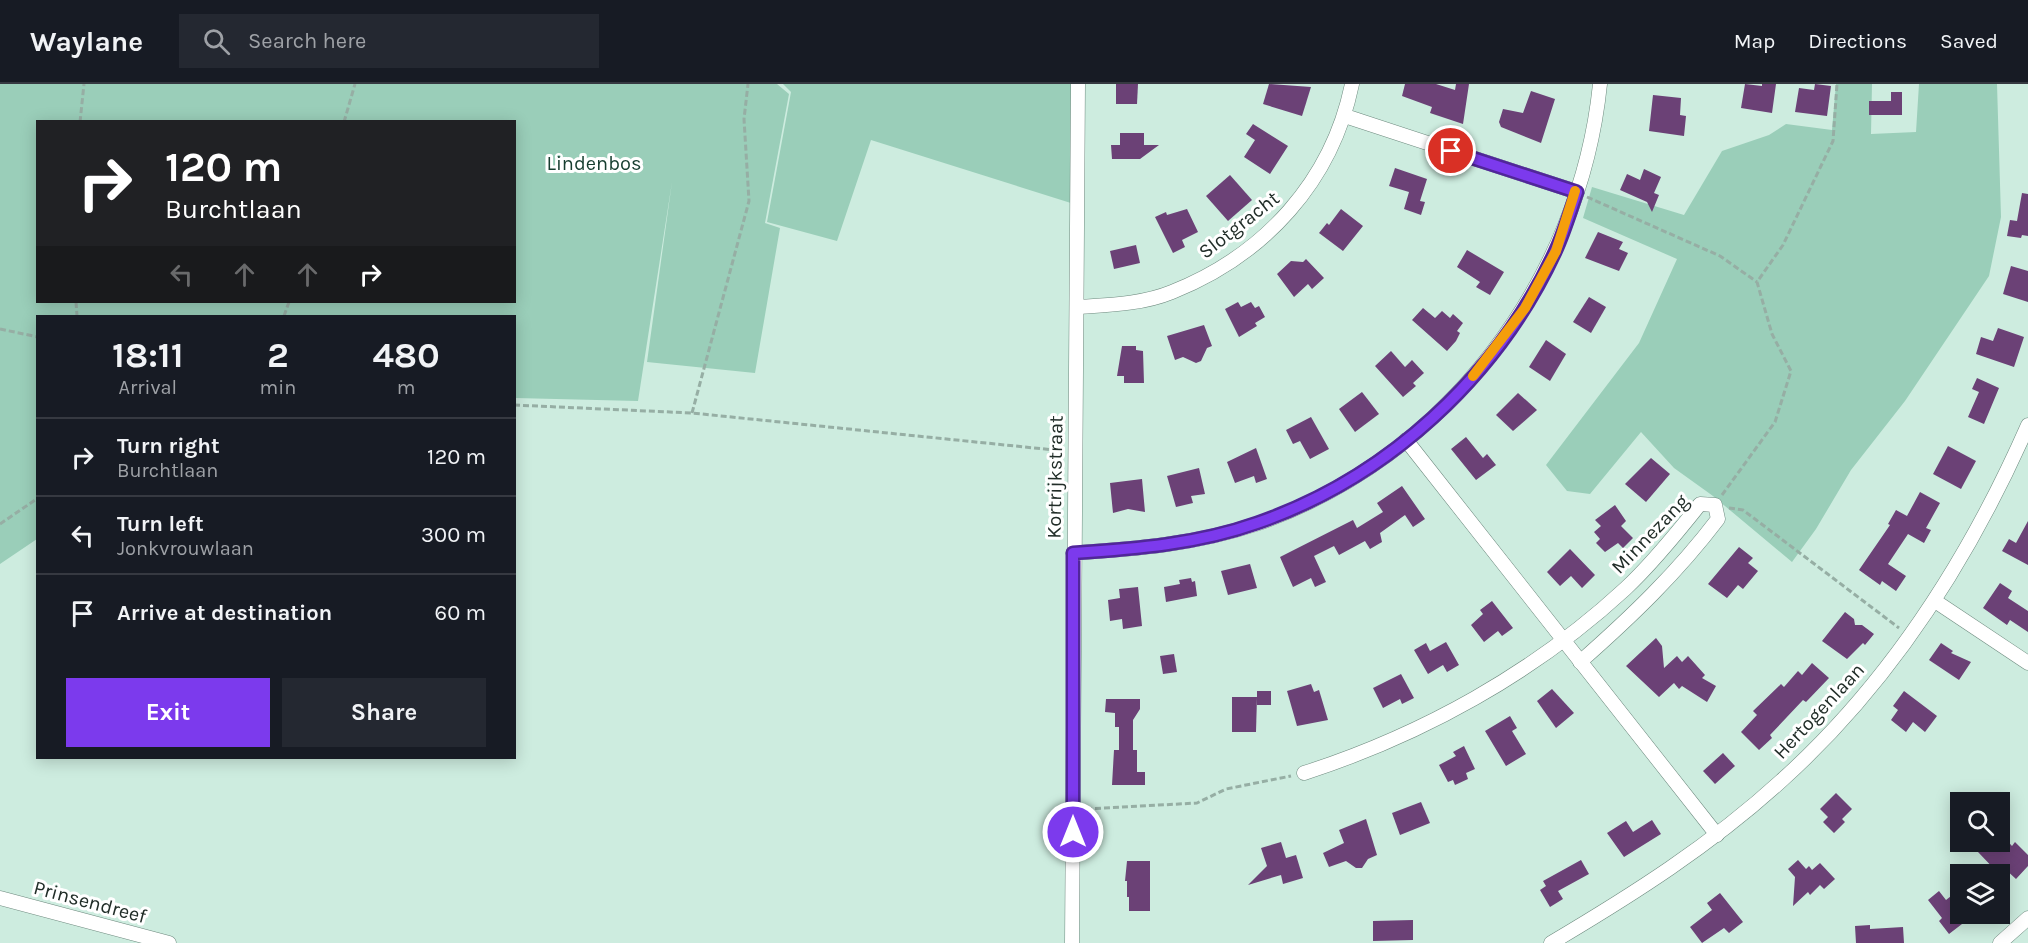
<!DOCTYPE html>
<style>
:root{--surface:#171b24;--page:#242831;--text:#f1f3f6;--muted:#9ea1a6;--line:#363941;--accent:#7c3aed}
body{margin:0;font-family:Karla,sans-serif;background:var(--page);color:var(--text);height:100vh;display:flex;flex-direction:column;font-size:22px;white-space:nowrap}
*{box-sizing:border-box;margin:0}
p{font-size:20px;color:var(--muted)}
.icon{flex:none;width:33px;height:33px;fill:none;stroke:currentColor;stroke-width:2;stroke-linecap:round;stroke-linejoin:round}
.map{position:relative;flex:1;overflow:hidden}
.side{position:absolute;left:36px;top:231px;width:480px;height:444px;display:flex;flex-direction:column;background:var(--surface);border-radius:0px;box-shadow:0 3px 15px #0003}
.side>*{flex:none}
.banner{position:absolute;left:36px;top:36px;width:480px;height:183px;border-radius:0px;box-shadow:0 3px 15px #0003;background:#202124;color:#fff;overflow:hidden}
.fabs{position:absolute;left:1950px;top:708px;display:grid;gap:12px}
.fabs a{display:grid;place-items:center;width:60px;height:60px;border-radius:0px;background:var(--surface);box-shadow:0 3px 15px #0003;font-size:30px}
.pin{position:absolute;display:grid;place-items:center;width:51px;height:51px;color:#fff;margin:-26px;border:3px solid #fff;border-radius:50%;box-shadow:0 2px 6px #0007}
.me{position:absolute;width:66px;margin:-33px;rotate:0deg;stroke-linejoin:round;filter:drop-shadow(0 0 4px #0008)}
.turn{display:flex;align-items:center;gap:21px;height:126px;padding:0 30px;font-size:27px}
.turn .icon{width:78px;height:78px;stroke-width:2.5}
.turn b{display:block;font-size:42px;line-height:51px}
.lanes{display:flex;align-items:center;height:57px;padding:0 30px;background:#0003;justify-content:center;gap:30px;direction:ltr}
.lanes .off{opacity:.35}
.eta{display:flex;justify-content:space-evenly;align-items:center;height:102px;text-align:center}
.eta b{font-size:36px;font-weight:700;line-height:42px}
.action{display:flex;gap:12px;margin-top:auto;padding:12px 30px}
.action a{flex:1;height:69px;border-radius:0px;background:var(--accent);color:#fff;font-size:24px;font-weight:700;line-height:69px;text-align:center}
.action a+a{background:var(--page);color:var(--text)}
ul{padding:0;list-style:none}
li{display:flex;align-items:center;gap:18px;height:78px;padding:0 30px;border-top:2px solid var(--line)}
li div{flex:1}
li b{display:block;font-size:22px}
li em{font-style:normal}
header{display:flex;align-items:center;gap:36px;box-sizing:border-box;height:84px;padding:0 30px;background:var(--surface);border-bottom:2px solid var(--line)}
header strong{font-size:28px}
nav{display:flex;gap:33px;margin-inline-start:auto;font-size:21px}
.search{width:420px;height:54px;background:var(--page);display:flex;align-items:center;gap:15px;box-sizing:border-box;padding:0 21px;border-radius:0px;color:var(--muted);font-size:22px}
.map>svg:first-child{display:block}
.green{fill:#9aceb9;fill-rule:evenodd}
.building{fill:#6b4176}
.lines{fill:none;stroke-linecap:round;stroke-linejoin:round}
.street-casing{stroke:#6d897e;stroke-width:15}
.path{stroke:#96aea4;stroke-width:3;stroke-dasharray:6 3;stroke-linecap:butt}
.street{stroke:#fff;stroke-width:14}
.route-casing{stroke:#51269a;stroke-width:15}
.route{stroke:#7c3aed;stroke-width:10}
.slow{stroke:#f59e0b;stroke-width:10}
.labels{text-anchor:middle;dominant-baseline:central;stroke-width:6;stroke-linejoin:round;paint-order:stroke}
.park-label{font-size:20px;fill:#163d2f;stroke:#fff}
.street-label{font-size:20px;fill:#212d28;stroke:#fff}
</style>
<header>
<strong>Waylane</strong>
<div class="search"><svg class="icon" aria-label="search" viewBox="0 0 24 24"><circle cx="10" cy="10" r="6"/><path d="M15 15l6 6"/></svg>Search here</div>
<nav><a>Map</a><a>Directions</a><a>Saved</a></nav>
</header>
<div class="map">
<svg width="2028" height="859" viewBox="0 0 2028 859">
<rect width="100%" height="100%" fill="#cdecdf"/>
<g class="green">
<path d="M 0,0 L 777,0 L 789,10 L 765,139 L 780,144 L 755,289 L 647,278 L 672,98 L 638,317 L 515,314 L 514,232 L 38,232 L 37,455 L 0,480 ZM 38,38 L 514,38 L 514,218 L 38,218 Z"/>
<polygon points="783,0 1073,0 1074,120 871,56 837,157 767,138 791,8"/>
<polygon points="1836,0 1872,0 1871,50 1916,48 1919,0 1997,0 2001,133 1989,192 1905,317 1851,386 1816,445 1792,478 1713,412 1674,384 1641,348 1590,410 1567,407 1546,381 1639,259 1677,175 1583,134 1592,103 1684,131 1722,67 1769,51 1786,40 1832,46"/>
</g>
<g class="building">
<polygon points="1116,0 1138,0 1137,20 1116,20"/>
<polygon points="1269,0 1311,3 1302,32 1263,20"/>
<polygon points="1405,0 1436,0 1455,6 1456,0 1469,0 1463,40 1430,29 1432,23 1402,12"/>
<polygon points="1745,0 1762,2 1762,0 1776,0 1772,29 1741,24"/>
<polygon points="1815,0 1831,2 1827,32 1795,28 1799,4 1814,6"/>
<polygon points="1531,7 1555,15 1541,59 1501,43 1499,38 1503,25 1523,29"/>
<polygon points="1891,8 1902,8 1902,31 1869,31 1869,17 1891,17"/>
<polygon points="1653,11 1681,14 1680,31 1686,32 1684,52 1649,47"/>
<polygon points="1253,40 1288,62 1270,90 1244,73 1255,56 1246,50"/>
<polygon points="1120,49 1144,49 1144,61 1159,61 1140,75 1112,75 1111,61 1120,61"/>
<polygon points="1395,84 1427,95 1420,117 1425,118 1421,131 1404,125 1409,108 1389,102"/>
<polygon points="1644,85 1661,93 1654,109 1659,111 1652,128 1647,118 1620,106 1627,90 1640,96"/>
<polygon points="1230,91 1252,116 1228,137 1206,112"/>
<polygon points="2022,109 2028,110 2028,152 2022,151 2021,154 2007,152 2010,136 2017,137"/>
<polygon points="1187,125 1198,148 1182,156 1185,163 1173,169 1155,133 1166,128 1167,131"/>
<polygon points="1341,125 1363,142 1343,167 1319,149 1327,139 1329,141"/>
<polygon points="1598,148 1623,158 1619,165 1628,169 1619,187 1585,174"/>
<polygon points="1136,161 1140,179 1114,185 1110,167"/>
<polygon points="1467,166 1504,188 1490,211 1476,203 1480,198 1457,183"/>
<polygon points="1306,175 1324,194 1312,205 1308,200 1294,213 1277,190 1291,177 1303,178"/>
<polygon points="2011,182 2028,187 2028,218 2003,210"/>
<polygon points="1589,213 1606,223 1591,249 1573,238"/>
<polygon points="1238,218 1241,223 1251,218 1255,224 1259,222 1265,233 1255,239 1257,242 1239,253 1225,225"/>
<polygon points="1423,224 1435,234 1442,227 1450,234 1453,230 1463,239 1457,247 1460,249 1456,257 1447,267 1412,236"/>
<polygon points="1204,241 1212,262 1207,264 1201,277 1196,279 1183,273 1175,276 1167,252"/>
<polygon points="1998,244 2024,253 2014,283 1976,270 1981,253 1993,257"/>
<polygon points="1546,256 1566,270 1550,297 1529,283"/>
<polygon points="1122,262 1136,262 1136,266 1143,267 1144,299 1124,299 1124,292 1117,292"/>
<polygon points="1391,267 1405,283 1412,276 1424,289 1413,299 1416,302 1403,313 1375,282"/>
<polygon points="1977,294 1999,304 1984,340 1968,333 1979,308 1972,305"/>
<polygon points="1362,308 1379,330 1355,348 1339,325"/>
<polygon points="1518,309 1537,326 1513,347 1496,331"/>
<polygon points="1311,333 1329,365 1310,375 1300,357 1293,360 1286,346"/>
<polygon points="1466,353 1483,374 1487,370 1496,381 1476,396 1451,365"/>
<polygon points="1948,362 1976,377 1961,405 1933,390"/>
<polygon points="1256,364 1267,395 1256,399 1254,392 1235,399 1227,378"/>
<polygon points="1651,374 1670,390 1646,418 1625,400"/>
<polygon points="1199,384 1205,410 1191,412 1193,419 1176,423 1167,392"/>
<polygon points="1142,395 1145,428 1128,425 1113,429 1110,399"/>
<polygon points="1402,402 1425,435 1413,443 1405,431 1380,449 1382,458 1370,465 1365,457 1339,471 1334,462 1314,472 1326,498 1315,503 1311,494 1293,503 1280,473 1353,436 1357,444 1383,428 1377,419"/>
<polygon points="1920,408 1940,419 1926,444 1931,446 1924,459 1908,450 1888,480 1906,492 1896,507 1882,497 1880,501 1859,486 1890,441 1888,440 1896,426 1907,432"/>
<polygon points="1615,421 1626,437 1621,442 1633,454 1623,464 1618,459 1605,468 1596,459 1600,455 1594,448 1601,442 1595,436"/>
<polygon points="2028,437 2028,481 2002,467 2009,455 2016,459"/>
<polygon points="1739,463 1753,474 1748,479 1758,487 1743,505 1738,501 1727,514 1708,500"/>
<polygon points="1570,465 1595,491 1582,504 1571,492 1560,502 1547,488"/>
<polygon points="1250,480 1257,504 1228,511 1221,487"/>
<polygon points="1191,494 1192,498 1195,497 1197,512 1166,518 1164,503 1180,500 1179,496"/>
<polygon points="2000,499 2012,507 2008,514 2028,527 2028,548 2010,536 2007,541 1983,524"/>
<polygon points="1138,503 1142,542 1123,545 1122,535 1110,537 1108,516 1120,514 1119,505"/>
<polygon points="1492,517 1513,544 1502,552 1498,547 1484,558 1471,541 1483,530 1480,526"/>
<polygon points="1845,528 1854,535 1855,541 1862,541 1874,550 1865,561 1863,559 1847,575 1822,557"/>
<polygon points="1656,554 1662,562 1664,584 1677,572 1682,578 1688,572 1705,591 1702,594 1716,602 1707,618 1682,602 1679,605 1674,599 1659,613 1626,582"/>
<polygon points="1446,558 1459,581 1447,588 1443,581 1428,590 1414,566 1426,559 1430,567"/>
<polygon points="1941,559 1953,567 1951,569 1971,578 1959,596 1929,576"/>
<polygon points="1174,570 1177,588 1163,590 1160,572"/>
<polygon points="1812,579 1829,594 1806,618 1803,616 1770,651 1772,654 1759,666 1741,648 1757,631 1753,627 1781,600 1784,603 1798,587 1802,591"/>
<polygon points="1401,590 1414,614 1402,620 1400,615 1383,624 1373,604"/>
<polygon points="1311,600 1314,608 1319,606 1328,636 1297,642 1287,607"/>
<polygon points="1552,605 1574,629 1556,644 1537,617"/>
<rect x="1257" y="607" width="14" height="14"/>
<polygon points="1904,607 1937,632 1925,648 1913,638 1906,648 1891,636 1898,626 1893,622"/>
<polygon points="1232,613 1257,613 1256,648 1232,648"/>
<polygon points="1106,615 1140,615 1140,625 1133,636 1133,666 1137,666 1137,688 1145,688 1145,701 1112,701 1114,666 1119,666 1119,643 1115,643 1115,629 1105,628"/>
<polygon points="1510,632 1517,644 1512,647 1526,670 1506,682 1485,647"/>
<polygon points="1464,662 1475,685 1466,689 1468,695 1455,701 1453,696 1448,698 1439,681 1456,672 1453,668"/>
<polygon points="1723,669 1735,682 1715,700 1703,687"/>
<polygon points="1836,709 1852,725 1842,735 1845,738 1834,749 1823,738 1828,733 1820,725"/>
<polygon points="1421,718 1430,739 1400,751 1392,729"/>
<polygon points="1366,735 1377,771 1368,775 1362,784 1356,784 1346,777 1329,783 1323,769 1344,759 1339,746"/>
<polygon points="1652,736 1661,750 1624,773 1607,749 1626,737 1633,748"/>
<polygon points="2000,749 2012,762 2015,758 2028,771 2028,782 2016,795 2004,784 1999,790 1978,768 1988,758 2000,758"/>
<polygon points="1281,758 1286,774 1296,771 1303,794 1283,800 1281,791 1248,801 1267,782 1261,764"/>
<polygon points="1581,776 1589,790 1558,807 1563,815 1550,823 1540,806 1546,802 1543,797"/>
<polygon points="1798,776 1806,785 1809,782 1812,786 1820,779 1835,795 1824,805 1820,801 1810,811 1808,808 1793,822 1795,793 1788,785"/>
<polygon points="1127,777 1150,777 1150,827 1129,827 1129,813 1127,813 1127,797 1125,797"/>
<polygon points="1960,805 1960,830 1975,830 1949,850 1939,837 1942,834 1928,816 1939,807 1946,816"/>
<polygon points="1720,809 1743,838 1729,849 1724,844 1702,859 1690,843 1712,826 1707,819"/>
<polygon points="1413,836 1413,856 1373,857 1373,837"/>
<polygon points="1870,841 1870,845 1903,843 1904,859 1856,859 1855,842"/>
</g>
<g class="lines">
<defs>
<g id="street">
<polyline points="1345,32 1577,108"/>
<path d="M 1078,223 C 1109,221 1143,220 1172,208 C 1265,171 1332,97 1352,0"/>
<polyline points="1406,356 1717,751"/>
<path d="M 1073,469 C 1135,465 1197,460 1256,440 C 1445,375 1580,197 1600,0"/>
<polyline points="1935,517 2028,579"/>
<path d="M 1304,689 C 1422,651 1534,589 1625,505 C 1652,480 1677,449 1700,420 L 1715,421 L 1718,435 C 1677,489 1631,533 1580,578"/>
<polyline points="0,814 169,859"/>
<polyline points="1072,859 1078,0"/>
<path d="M 1551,859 C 1632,811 1711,761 1781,697 C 1889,600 1970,473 2028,341"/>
<polyline points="2000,859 2028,834"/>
</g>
</defs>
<use href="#street" class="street-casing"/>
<g class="path">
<polyline points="80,38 84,0"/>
<polyline points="344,38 355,0"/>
<polyline points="1587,113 1720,172 1757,198"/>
<polyline points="76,218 77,232"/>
<polyline points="284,232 289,218"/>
<polyline points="0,245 38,253"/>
<polyline points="514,321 692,329 1064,367"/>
<polyline points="692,329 749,117 744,35 748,0"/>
<polyline points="1722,411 1775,338 1791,287 1772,250 1757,198 1783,161 1833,57 1837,0"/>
<polyline points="1729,424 1743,426 1899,544"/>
<polyline points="0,440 38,414"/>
<polyline points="1086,725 1197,719 1226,705 1291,692"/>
</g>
<use href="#street" class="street"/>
</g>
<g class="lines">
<defs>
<path id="route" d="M 1073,748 L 1073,469 C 1135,465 1198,460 1257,439 C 1387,394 1497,293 1555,168 C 1564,149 1570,128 1577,108 L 1451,67"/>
</defs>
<use href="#route" class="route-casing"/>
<use href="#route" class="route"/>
<polyline class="slow" points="1473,292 1525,224 1556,167 1575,107"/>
</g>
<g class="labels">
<g class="park-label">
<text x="594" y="79">Lindenbos</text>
</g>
<g class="street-label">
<text transform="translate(1239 141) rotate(-38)">Slotgracht</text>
<text transform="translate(1055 393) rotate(-89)">Kortrijkstraat</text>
<text transform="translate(1650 450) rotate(-46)">Minnezang</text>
<text transform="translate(1819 627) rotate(-47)">Hertogenlaan</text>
<text transform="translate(90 818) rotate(15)">Prinsendreef</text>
</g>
</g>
</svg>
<div class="fabs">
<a><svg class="icon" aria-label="search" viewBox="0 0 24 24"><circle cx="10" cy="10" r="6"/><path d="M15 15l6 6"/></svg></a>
<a><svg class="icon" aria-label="layers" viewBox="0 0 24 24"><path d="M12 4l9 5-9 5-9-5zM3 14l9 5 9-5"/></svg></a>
</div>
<div class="pin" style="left:1451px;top:67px;background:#d93025"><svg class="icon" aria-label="arrive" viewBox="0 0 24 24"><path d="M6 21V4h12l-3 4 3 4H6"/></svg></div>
<svg class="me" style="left:1073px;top:748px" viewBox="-20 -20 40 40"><circle r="17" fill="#7c3aed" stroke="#fff" stroke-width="3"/><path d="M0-11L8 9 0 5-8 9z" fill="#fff"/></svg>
<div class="banner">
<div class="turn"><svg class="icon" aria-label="right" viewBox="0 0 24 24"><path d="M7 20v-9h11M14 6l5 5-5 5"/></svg><div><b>120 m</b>Burchtlaan</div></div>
<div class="lanes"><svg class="icon off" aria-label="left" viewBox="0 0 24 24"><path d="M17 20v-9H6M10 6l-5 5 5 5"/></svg><svg class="icon off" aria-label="ahead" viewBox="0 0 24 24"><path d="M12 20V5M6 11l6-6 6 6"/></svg><svg class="icon off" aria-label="ahead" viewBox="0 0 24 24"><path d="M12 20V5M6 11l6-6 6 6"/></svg><svg class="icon" aria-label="right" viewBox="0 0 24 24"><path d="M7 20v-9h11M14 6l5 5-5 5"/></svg></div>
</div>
<section class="side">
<div class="eta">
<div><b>18:11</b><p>Arrival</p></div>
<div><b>2</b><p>min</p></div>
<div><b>480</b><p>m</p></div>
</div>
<ul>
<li><svg class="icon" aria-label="right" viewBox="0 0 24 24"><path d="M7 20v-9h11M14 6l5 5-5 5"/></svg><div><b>Turn right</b><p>Burchtlaan</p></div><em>120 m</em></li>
<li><svg class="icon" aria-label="left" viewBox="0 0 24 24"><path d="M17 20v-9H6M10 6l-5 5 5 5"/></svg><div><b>Turn left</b><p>Jonkvrouwlaan</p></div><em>300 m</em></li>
<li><svg class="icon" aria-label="arrive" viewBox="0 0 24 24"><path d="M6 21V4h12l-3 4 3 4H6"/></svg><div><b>Arrive at destination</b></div><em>60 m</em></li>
</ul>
<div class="action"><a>Exit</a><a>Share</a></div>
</section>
</div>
